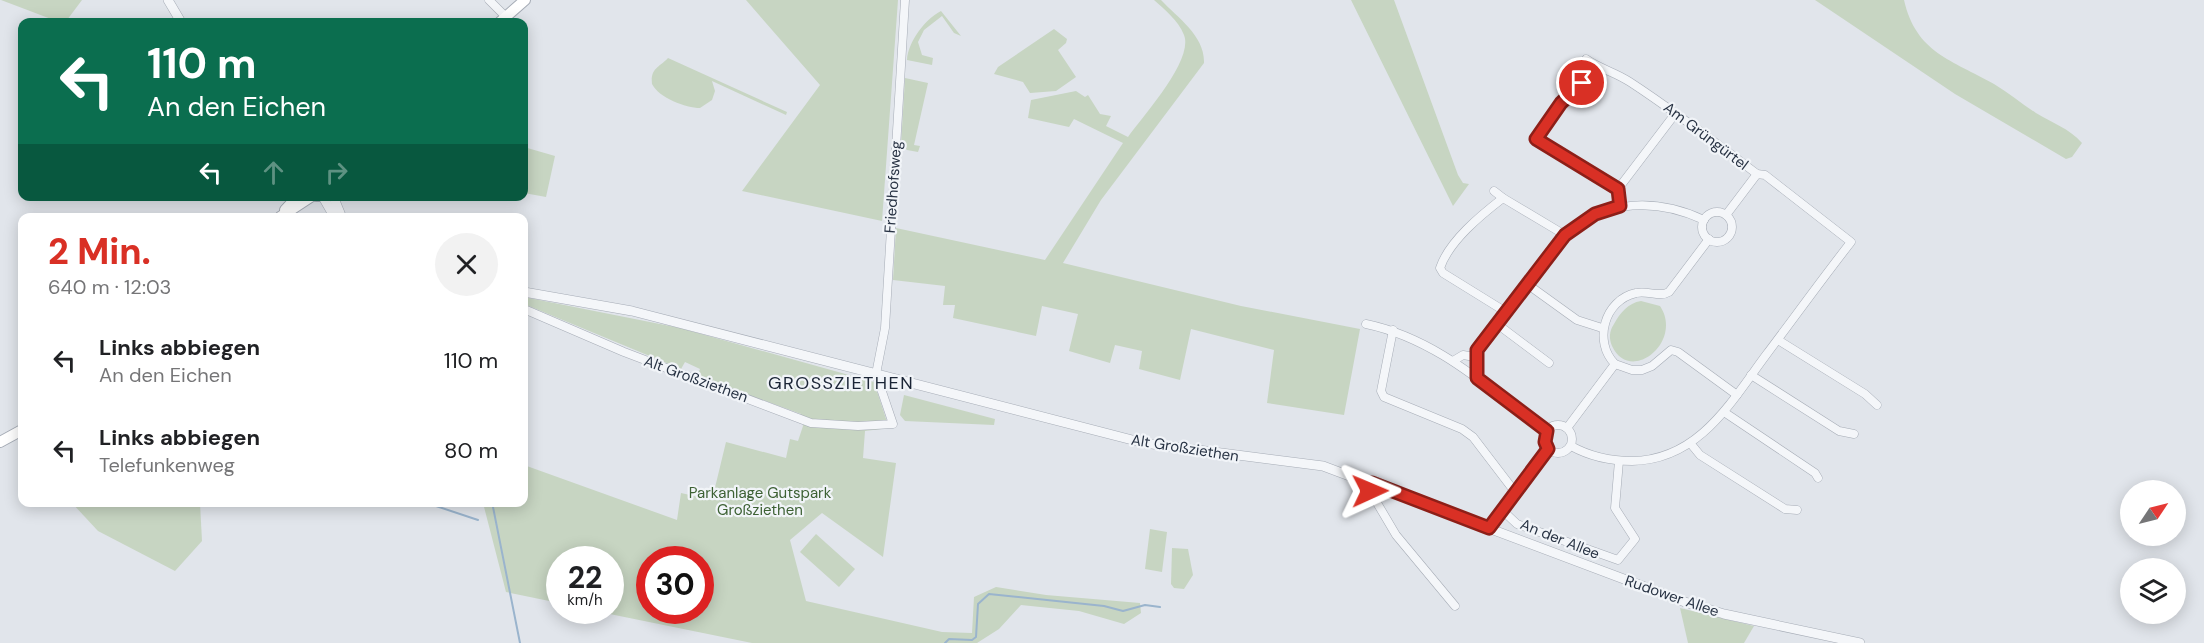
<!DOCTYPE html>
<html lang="de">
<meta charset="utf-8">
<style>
:root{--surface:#fff;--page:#f2f2f2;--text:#202124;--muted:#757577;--accent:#d93025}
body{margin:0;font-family:"DM Sans",sans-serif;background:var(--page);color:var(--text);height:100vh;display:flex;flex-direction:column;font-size:22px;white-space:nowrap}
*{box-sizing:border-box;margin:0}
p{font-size:20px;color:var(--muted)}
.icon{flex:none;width:33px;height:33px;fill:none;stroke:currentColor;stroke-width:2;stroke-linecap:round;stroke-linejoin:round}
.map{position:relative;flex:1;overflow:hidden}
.side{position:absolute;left:18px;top:213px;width:510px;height:294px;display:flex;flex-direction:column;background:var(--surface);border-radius:12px;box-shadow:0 3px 15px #0003}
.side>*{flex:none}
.hud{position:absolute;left:18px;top:18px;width:510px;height:183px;border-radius:12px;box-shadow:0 3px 15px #0003;background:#0b6e4f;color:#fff;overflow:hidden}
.needle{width:39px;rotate:55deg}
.controls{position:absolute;left:2120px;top:480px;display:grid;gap:12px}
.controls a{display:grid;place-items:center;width:66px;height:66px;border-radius:50%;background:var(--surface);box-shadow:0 3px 15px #0003;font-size:30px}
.speed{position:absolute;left:546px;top:546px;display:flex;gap:12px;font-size:30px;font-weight:700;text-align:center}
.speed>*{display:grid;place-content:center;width:78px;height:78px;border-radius:50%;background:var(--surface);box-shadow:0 3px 15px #0003;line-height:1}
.speed small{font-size:15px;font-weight:400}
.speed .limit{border:9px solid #d22;background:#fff;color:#111}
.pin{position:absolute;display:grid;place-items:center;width:51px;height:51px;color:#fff;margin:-26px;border:3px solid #fff;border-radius:50%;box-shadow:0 2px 6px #0007}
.me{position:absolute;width:66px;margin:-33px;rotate:89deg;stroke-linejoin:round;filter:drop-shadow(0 0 4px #0008)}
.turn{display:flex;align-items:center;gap:21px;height:126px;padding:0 30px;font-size:27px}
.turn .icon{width:78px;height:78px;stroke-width:2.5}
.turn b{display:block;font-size:42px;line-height:51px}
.lanes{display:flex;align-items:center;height:57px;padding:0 30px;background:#0003;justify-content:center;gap:30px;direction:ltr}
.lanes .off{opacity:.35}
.round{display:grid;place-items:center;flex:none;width:63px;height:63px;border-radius:32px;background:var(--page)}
.summary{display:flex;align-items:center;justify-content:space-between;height:102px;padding:0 30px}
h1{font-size:36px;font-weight:800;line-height:45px;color:var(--accent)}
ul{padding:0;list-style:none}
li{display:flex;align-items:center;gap:18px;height:90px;padding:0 30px}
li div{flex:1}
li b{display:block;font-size:22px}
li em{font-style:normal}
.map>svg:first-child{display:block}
.green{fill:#c7d5c2;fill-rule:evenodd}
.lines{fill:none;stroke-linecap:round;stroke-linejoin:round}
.stream{stroke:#9ab4cd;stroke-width:2}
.minor-casing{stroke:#a6acb6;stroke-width:9}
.tertiary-casing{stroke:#a6acb6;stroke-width:10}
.secondary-casing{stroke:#a6acb6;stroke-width:12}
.minor{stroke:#f4f6f9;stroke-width:8}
.tertiary{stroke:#f4f6f9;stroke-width:9}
.secondary{stroke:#fff;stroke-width:10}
.route-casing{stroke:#8d1f18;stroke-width:15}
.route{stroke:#d93025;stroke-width:10}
.labels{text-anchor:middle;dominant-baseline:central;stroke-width:4.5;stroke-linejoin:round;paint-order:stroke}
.street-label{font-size:15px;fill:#283344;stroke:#f1f4f8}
.park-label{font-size:15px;fill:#3d6134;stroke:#f1f4f8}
.quarter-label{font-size:18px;letter-spacing:1.5px;fill:#1a2435;stroke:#f1f4f8}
</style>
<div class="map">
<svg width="2204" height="643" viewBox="0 0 2204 643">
<rect width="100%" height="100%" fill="#e1e5eb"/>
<g class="green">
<polygon points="1,0 82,0 67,20 88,22 59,22"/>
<polygon points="746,0 898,0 882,221 742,191 820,85"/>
<path d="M 1154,0 L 1161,0 C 1178,18 1205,36 1204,63 L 1101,200 L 1063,263 L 1241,306 L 1360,329 L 1344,415 L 1267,403 L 1274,350 L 1191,329 L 1180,380 L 1139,369 L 1142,351 L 1115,345 L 1110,363 L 1069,351 L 1078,314 L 1042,306 L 1036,336 L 953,318 L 955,305 L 943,305 L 945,286 L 893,280 L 896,228 L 1045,260 L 1123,143 L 1074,119 L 1069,127 L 1028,118 L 1031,100 L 1076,91 L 1085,97 L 1088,95 L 1100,114 L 1111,116 L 1106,126 L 1128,137 C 1143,116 1194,60 1184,35 C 1178,20 1165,10 1154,0 Z"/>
<polygon points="1351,0 1394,0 1458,175 1463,183 1469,184 1453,206"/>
<path d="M 1815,0 L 1904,0 C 1916,53 1952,60 1994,84 C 2009,93 2022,104 2036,113 C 2052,123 2069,128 2082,143 L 2072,157 L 2066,159 L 1955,94 Z"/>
<path d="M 941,11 L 961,36 L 954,33 L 942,16 L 924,30 L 918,42 L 922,55 L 933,58 L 932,65 L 907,60 C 908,42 925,19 941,11 Z"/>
<polygon points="1054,29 1067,39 1066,43 1058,50 1076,77 1056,91 1030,93 1023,82 994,74 998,67"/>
<path d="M 668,58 L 787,112 L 786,115 L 712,81 L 715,91 L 712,100 L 700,108 C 686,108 659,98 652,84 C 650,68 660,67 668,58 Z"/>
<polygon points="905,78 928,83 914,145 920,146 918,152 907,150 901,144"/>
<polygon points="524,147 555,156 546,197 524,193"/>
<path d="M 524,297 L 680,328 L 874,382 L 889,428 L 865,431 L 863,458 L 896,463 L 883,557 L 822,513 L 790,540 L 806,601 L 942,632 L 972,633 L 974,597 L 996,587 L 1046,595 L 1140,603 L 1141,613 L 1124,624 L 1079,611 L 1021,605 L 999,629 L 977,643 L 752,643 L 595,611 L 610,610 L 610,560 L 560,560 L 559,603 L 506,592 L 483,503 L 524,502 L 524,465 L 677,520 L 681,493 L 712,500 L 726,442 L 786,458 L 790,439 L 798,441 L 803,426 L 801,414 L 697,376 L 700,369 L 685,362 L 681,369 L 524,304 ZM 650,560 L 700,560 L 700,610 L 650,610 Z"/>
<path d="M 1641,301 L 1660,306 C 1684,342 1630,385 1612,346 C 1609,339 1609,331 1614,324 C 1620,313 1628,303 1641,301 Z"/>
<polygon points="904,395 995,419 994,425 905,421 900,415"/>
<polygon points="72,503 200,503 202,541 175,571 98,531"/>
<polygon points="1150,529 1167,532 1162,572 1145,569"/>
<polygon points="816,534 855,569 839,587 800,552"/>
<polygon points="1172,548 1188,549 1193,575 1184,589 1174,588 1171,584"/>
<polygon points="1680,608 1754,626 1744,643 1688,643"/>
</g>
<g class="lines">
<g class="stream">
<polyline points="424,502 478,520"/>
<polyline points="492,502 520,643"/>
<polyline points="945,643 949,639 972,640 976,637 978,604 989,594 1104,606 1123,611 1145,605 1160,607"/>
</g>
<defs>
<g id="minor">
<polyline points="489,0 506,17"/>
<polyline points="1598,68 1561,103 1536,139 1618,189 1620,206"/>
<polyline points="1618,189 1675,114"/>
<polyline points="1494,191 1503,198"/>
<circle cx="1717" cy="227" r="15"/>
<polyline points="1726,215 1757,174"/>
<path d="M 1709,239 L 1669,292 C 1659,298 1648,290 1636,293 C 1604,300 1593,342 1615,364 L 1632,370 L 1642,370 L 1652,366 L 1671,350 L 1678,352 L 1737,395"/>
<polyline points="1527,284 1577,320 1602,328"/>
<polyline points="524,309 624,352 811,423 858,426 893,424 876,374 885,328 905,0"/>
<path d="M 1506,312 L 1443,273 L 1440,268 C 1449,241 1481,215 1503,198 L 1565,235"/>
<path d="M 1366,324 C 1438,339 1489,389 1547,431"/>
<polyline points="1497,324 1549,363"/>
<polyline points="1393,330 1381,391 1384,397 1462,429 1473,437 1515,492"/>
<polyline points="1778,340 1865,394 1877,405"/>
<polyline points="1453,361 1463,355 1475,357"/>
<polyline points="1751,375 1839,431 1854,434"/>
<path d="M 1477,378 C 1479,368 1473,359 1477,351 C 1485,332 1508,309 1521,292 C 1535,273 1548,250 1566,234 C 1606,199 1657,198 1704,220"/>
<polyline points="1724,412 1815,473 1818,478"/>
<circle cx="1558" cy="439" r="14"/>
<polyline points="1567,428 1615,364"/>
<polyline points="1691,444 1700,455 1785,509 1797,510"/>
<path d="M 1571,446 C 1591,457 1610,461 1632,461 C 1699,460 1731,402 1766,355 C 1794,318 1822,279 1851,242 L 1765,175 L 1757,174 C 1715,142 1673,110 1630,82 C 1615,72 1600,69 1586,59"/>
<polyline points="1372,483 1370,491 1396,535 1455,606"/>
<polyline points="1502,510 1517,524 1618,560 1635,539 1615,508 1619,461"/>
<polyline points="1489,529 1548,449"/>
</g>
<g id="tertiary">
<polyline points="168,0 181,22"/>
<polyline points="333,196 342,218"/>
<polyline points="323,197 335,218"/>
<polyline points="524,292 632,311 1144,443 1323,466 1685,602 1724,614 1860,643"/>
</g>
<g id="secondary">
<polyline points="500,22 525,0"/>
<polyline points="316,196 326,196"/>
<polyline points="285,210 298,196"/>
<polyline points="280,217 312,196"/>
<polyline points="0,442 22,430"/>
</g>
</defs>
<use href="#minor" class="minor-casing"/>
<use href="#tertiary" class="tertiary-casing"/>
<use href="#secondary" class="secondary-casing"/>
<use href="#minor" class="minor"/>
<use href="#tertiary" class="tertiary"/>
<use href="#secondary" class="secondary"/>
</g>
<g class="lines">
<defs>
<polyline id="route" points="1370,491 1372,483 1489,528 1548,449 1545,442 1547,431 1477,378 1477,350 1565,235 1595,214 1620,206 1618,189 1536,139 1561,103 1582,83"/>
</defs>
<use href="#route" class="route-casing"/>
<use href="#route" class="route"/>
</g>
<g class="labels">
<g class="street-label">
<text transform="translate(1706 136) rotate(37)">Am Grüngürtel</text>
<text transform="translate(893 187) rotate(-86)">Friedhofsweg</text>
<text transform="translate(696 379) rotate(20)">Alt Großziethen</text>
<text transform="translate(1185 448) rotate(9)">Alt Großziethen</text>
<text transform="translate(1560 539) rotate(22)">An der Allee</text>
<text transform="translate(1672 596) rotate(19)">Rudower Allee</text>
</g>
<g class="park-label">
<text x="760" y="493">Parkanlage Gutspark<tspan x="760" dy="17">Großziethen</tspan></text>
</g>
<g class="quarter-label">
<text x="841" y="383">GROSSZIETHEN</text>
</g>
</g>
</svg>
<div class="controls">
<a><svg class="needle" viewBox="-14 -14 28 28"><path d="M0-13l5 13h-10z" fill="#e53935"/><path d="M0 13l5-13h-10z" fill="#757577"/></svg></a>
<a><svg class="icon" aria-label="layers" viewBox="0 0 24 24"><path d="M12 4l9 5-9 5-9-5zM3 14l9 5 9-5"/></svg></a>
</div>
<div class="speed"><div>22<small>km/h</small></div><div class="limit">30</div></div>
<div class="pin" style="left:1582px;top:83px;background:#d93025"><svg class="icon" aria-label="arrive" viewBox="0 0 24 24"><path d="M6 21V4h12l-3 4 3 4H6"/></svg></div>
<svg class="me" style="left:1370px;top:491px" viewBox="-20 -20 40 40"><path d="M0-17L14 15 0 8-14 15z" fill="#d93025" stroke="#fff" stroke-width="4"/></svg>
<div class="hud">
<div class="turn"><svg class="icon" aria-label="left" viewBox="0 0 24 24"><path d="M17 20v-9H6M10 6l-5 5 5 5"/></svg><div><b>110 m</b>An den Eichen</div></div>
<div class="lanes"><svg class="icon" aria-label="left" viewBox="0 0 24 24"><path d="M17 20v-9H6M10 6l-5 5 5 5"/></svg><svg class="icon off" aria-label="ahead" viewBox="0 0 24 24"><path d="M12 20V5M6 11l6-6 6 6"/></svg><svg class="icon off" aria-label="right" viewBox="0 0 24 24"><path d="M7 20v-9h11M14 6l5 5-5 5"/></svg></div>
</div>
<section class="side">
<div class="summary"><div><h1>2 Min.</h1><p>640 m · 12:03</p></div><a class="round"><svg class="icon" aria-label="close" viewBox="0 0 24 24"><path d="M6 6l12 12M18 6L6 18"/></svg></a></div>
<ul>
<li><svg class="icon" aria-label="left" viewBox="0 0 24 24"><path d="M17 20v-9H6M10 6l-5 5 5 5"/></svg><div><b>Links abbiegen</b><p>An den Eichen</p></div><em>110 m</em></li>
<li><svg class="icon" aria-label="left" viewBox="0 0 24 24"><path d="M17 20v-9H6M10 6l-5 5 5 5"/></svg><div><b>Links abbiegen</b><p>Telefunkenweg</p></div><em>80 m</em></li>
</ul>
</section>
</div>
